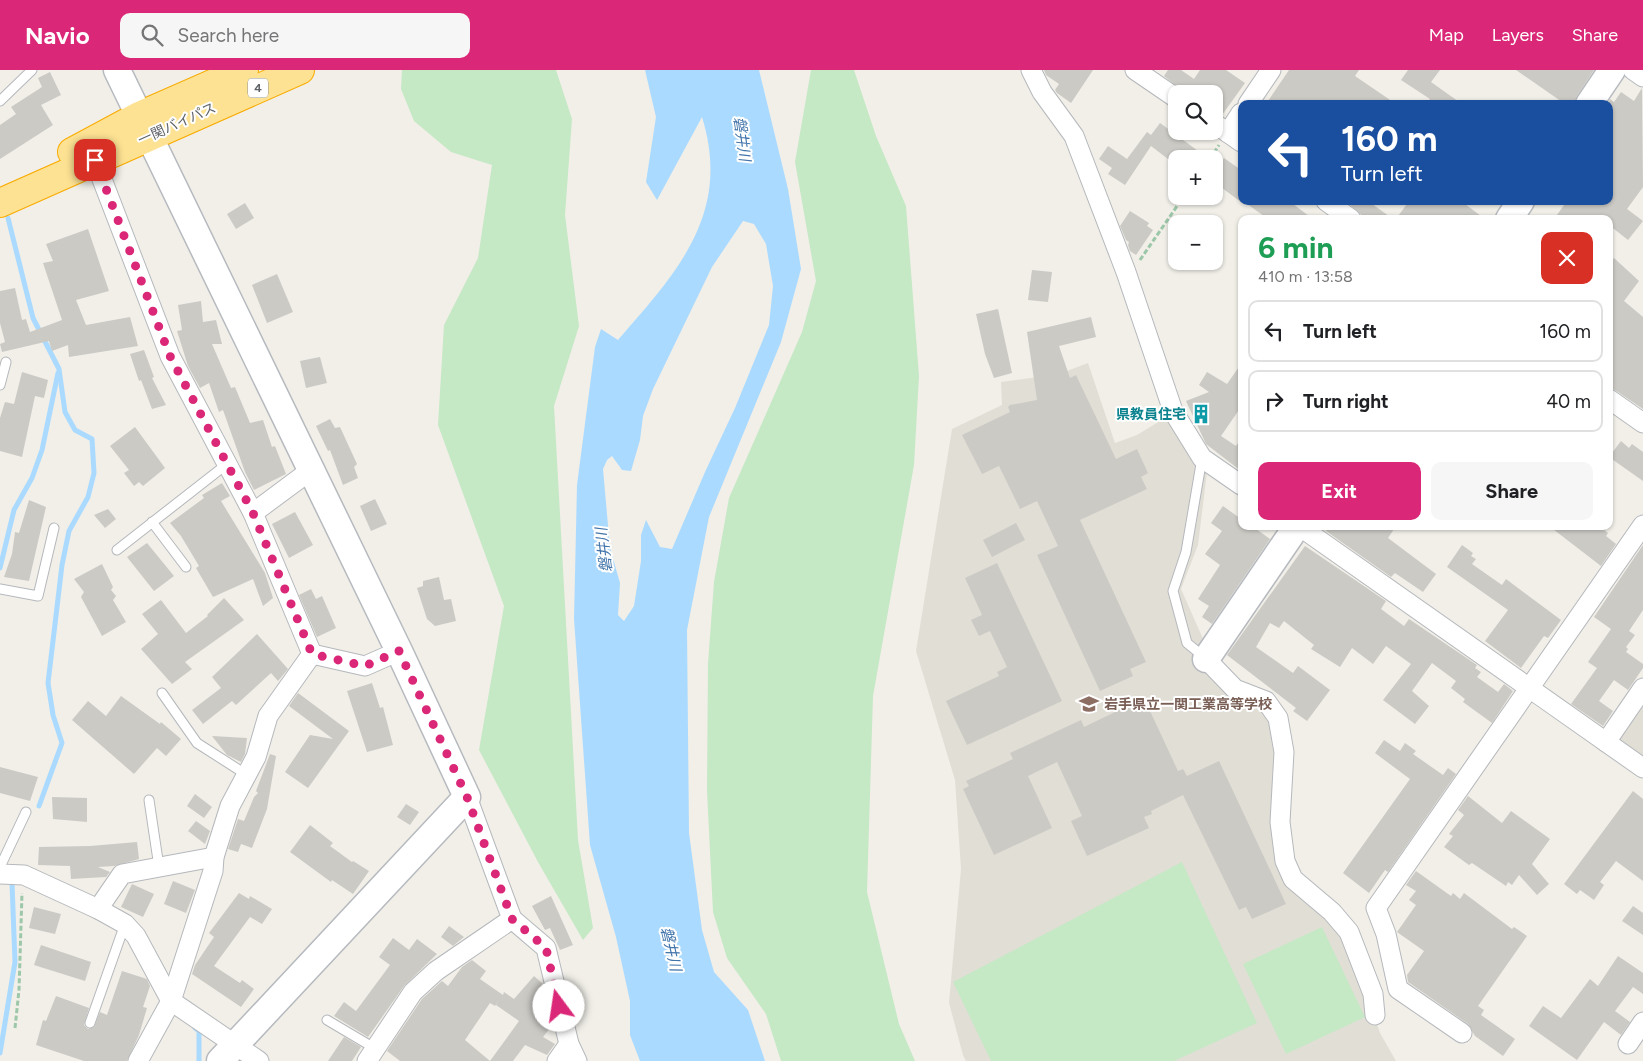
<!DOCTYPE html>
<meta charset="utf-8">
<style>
:root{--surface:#fff;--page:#f6f6f6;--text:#202124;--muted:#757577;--line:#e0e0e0;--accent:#db2777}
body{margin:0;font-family:Figtree,"Noto Sans JP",sans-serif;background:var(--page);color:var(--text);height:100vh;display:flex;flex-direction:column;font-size:19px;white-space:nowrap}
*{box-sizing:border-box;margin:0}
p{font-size:16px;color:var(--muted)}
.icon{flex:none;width:28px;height:28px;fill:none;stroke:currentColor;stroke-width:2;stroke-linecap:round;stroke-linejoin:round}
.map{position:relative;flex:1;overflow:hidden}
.sheet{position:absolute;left:1238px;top:145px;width:375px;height:315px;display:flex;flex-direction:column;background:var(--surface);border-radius:10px;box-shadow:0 1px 4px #0004}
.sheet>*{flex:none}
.guide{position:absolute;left:1238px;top:30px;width:375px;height:105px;border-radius:10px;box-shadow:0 1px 4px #0004;background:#1a4fa0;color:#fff;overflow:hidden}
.controls{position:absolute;left:1168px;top:15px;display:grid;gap:10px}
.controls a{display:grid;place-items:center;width:55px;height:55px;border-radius:10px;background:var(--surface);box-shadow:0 1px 4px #0004;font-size:25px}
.pin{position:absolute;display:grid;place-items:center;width:42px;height:42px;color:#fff;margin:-21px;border-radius:10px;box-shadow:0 2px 8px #0006}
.me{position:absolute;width:55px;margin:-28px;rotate:346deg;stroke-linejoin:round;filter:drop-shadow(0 0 4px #0008)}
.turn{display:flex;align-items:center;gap:18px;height:105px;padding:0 20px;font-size:22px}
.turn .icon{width:65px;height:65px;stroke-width:2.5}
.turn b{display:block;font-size:35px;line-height:42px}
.round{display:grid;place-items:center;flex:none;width:52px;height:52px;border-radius:10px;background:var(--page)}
.summary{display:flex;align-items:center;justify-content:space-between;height:85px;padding:0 20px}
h1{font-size:30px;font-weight:700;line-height:38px;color:#1e9e55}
.cta{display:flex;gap:10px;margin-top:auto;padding:10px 20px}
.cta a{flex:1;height:58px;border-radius:10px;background:var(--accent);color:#fff;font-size:20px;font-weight:700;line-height:58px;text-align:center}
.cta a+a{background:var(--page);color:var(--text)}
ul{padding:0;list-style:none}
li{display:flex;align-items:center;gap:15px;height:62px;margin:0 10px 8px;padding:0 10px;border:2px solid var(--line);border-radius:10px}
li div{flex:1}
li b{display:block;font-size:19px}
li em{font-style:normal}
header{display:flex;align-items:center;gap:30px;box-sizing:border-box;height:70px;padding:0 25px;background:var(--accent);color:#fff}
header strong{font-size:24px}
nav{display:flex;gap:28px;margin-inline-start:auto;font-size:18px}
.search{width:350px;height:45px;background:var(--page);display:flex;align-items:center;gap:12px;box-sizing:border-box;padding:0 18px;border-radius:10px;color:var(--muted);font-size:19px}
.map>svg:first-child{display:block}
.education{fill:#e1ded6}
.green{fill:#c5e8c5}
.water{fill:#aadaff;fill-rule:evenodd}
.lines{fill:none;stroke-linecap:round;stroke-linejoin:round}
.stream{stroke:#aadaff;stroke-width:5}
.building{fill:#cccac5;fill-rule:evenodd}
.lane-casing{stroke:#b5b8bc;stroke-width:11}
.street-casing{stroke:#b5b8bc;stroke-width:21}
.secondary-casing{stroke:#b6babf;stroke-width:29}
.highway-casing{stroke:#f9ab00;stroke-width:30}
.path{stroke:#9cc7a9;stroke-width:3;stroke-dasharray:5 2.5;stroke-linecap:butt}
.lane{stroke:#fff;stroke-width:9}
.street{stroke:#fff;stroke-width:19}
.secondary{stroke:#fff;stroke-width:26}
.highway{stroke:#fde293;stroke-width:28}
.route{stroke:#db2777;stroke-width:9;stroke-dasharray:0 16.2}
.labels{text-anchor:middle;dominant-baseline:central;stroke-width:4;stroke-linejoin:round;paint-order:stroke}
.shield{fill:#fff;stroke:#8f9295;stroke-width:1}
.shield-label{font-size:12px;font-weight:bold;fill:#5f6368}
.street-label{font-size:14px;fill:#5f6368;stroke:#fff}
.culture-label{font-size:14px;font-weight:bold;fill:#0d838f;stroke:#fff;text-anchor:end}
.education-label{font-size:14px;font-weight:bold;fill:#785e54;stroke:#fff;text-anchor:start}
.water-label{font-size:15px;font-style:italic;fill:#4174aa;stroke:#fff}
</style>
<header>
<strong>Navio</strong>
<div class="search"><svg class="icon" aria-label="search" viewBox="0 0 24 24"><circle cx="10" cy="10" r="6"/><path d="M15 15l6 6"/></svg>Search here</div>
<nav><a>Map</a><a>Layers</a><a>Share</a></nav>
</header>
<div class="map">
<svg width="1643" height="991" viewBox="0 0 1643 991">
<rect width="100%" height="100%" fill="#f1efe8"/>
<g class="education">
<polygon points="1088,293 1115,373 1137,365 1168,346 1207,402 1198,475 1181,519 1227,623 1266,644 1277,675 1272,705 1276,779 1343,867 1368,927 1380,963 1396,991 966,991 963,985 949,933 961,799 955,710 916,581 952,359 1002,335 1001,312 1059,304"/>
<polygon points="1643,627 1643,693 1614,669"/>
</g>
<g class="green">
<polygon points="402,0 556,0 572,49 565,145 579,256 554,336 578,770 593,858 583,870 538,792 479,680 504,536 438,355 444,255 478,188 492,95 451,82 414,51 401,19"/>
<polygon points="811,0 854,0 876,66 906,136 919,306 914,395 873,626 867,822 899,954 915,991 781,991 766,944 727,888 713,842 707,720 708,594 714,512 729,428 802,262 816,211 795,92"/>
<polygon points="1182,792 1257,953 1174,991 991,991 953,912"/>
<polygon points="1322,857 1365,947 1286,984 1243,894"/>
</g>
<path class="water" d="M 645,0 L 759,0 L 788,119 L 801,199 L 781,272 L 709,447 L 687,560 L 689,763 L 702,860 L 714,902 L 748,940 L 765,991 L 640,991 L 630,965 L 630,931 L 616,867 L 590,775 L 574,549 L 577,415 L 595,277 L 601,259 L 618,270 C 677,202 732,144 702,47 L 657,130 L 646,112 L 656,47 ZM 743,151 L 754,154 L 766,174 L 773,216 L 769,255 L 735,338 L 705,402 L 672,479 L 660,477 L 646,450 L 641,465 L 641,491 L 634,536 L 624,551 L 618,545 L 620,513 L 610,478 L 603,399 L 607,390 L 612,386 L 622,400 L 631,401 L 640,370 L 643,346 L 653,319 L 712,197 Z"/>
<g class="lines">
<g class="stream">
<polyline points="8,148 33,248 59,299 65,342 75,360 92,369 94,403 88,427 69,461 62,495 48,613 53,645 62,673 39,736"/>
<polyline points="0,498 14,440 32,408 42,380 58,303"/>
<polyline points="195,958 199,961 199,991"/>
<polyline points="0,983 15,892 12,813"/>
</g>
</g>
<g class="building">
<polygon points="1044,0 1093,0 1071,33 1057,23 1055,20 1059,14 1046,5"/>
<polygon points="1168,0 1181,0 1194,9 1200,0 1226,0 1245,13 1222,45 1214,42 1214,24 1186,24 1164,6"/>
<polygon points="1289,0 1359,0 1355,6 1396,34 1266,34"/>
<polygon points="1408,0 1440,0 1431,12 1462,34 1426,34 1430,29 1401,10"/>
<polygon points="1516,0 1594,0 1577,26 1574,34 1565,34"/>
<polygon points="50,2 61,25 41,35 53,55 0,89 0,55 16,44 11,37 42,17 38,8"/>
<polygon points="1642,18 1643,117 1627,139 1643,151 1628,170 1609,155 1609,149 1554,149 1567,131 1609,131 1609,32 1610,29 1614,32 1621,22 1634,31"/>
<polygon points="1160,53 1209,89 1168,89 1151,76 1125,115 1108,104 1112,98 1099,89 1108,76 1127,89 1147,62 1151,65"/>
<polygon points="1224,88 1241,100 1241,132 1214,112 1214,92 1219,95"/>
<polygon points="1243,131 1289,131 1313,149 1268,149"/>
<polygon points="1346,131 1368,131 1393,149 1366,149"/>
<polygon points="1409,131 1461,131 1485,149 1396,149"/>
<polygon points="245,133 254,148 236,159 227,144"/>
<polygon points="1130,141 1149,153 1147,156 1153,160 1136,185 1130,181 1128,175 1129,172 1126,170 1120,156"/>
<polygon points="88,159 109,221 76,230 86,255 130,247 138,276 69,287 68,275 52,281 49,271 2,282 0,274 5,272 0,253 0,221 15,218 22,250 26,249 30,262 62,250 43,193 53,191 46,174"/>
<polygon points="1614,188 1639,211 1624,231 1643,247 1643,339 1615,320 1609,318 1609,195"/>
<polygon points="1032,200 1052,202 1048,232 1028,230"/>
<polygon points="277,204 293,242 267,253 252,215"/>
<polygon points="201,231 203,252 216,250 222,274 212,274 231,318 235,317 250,353 263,350 272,377 275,376 286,404 254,420 245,402 223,340 219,342 209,313 200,318 188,296 177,261 182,260 178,235"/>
<polygon points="998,239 1012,303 994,308 985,284 976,244"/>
<polygon points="1091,247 1096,267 1059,276 1070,308 1076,305 1116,389 1137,379 1148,403 1141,407 1147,419 1080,450 1146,592 1130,599 1133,606 1100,621 1037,485 1058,476 1037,431 1020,439 999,396 982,404 962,365 1010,342 1008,337 1010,335 1037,330 1027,262"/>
<polygon points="144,280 154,307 152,308 166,335 152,339 141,310 139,311 130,284"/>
<polygon points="320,287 327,313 306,318 300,291"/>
<polygon points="1241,294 1241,337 1221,366 1236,376 1241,369 1241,401 1206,374 1186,331 1209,322 1199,315 1207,302 1227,314"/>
<polygon points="22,302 48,310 44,328 35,326 22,387 0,381 0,348 5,332 14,334"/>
<polygon points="330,349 335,358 340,357 357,394 354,397 358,408 343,415 330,380 328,381 316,356"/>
<polygon points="135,357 165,398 143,416 139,412 134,416 124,403 129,400 110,376"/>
<polygon points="1621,371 1629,378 1632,374 1643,382 1643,411 1609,387"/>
<polygon points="222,413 230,426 221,431 265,503 273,528 263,536 253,509 213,527 196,498 199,496 181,466 170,453 204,428 202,425"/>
<polygon points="375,429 387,454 371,461 360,436"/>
<polygon points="29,430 46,437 29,511 4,507 12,484 15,462 19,463"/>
<polygon points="1223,436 1241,449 1241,456 1252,456 1270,469 1212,554 1202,547 1209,536 1198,529 1220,495 1205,484 1222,461 1211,453"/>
<polygon points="108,439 116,449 105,458 94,445"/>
<polygon points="295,442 313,475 289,488 272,454"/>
<polygon points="1016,453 1025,470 992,487 983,470"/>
<polygon points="1329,456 1396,456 1388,468 1436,504 1423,522 1395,503 1391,507 1326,461"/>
<polygon points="1549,456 1599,456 1608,463 1606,466 1616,474 1601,496"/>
<polygon points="147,473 174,506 154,521 127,487"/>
<polygon points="1462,475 1473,483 1471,486 1476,489 1472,494 1502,515 1506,509 1561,550 1548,568 1544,566 1521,598 1485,571 1508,540 1447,497"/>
<polygon points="1643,475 1643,540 1629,561 1635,565 1626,577 1628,579 1626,582 1643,594 1643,598 1628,620 1614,610 1599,631 1613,641 1603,656 1571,634 1597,598 1588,592 1611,559 1594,547"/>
<polygon points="1305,476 1386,531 1381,539 1404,556 1409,549 1477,595 1475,598 1481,602 1477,607 1498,622 1504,614 1513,621 1492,653 1463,632 1465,629 1451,618 1456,611 1432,593 1412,621 1429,636 1415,654 1383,630 1411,594 1386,576 1373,594 1352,578 1340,597 1311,579 1314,575 1284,551 1279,558 1270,553 1256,577 1293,603 1298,596 1330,620 1307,651 1293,641 1296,638 1227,585"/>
<polygon points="997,493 1062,631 967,675 946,631 999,606 997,602 1007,597 990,561 979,566 971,550 982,545 965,508"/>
<polygon points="102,494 113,517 111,520 116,526 113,530 126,552 102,566 81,527 84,522 74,509"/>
<polygon points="439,507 444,530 451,529 456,551 435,556 427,549 417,518 423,516 423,511"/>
<polygon points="311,519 316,529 322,526 336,558 317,567 299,525"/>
<polygon points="224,528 244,550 185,592 192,599 172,614 141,579 158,564 142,544 161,530 186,563 208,546 207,545"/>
<polygon points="257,564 288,599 278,611 271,603 236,635 232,631 203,654 192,640 221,618 212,607"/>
<polygon points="372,613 380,638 383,637 393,675 367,682 347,621"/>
<polygon points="298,623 349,661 308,718 285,702 310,665 333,669 289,636"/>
<polygon points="121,626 160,654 161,652 181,669 166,686 157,678 134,704 72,650 88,631 106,646"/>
<polygon points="1144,628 1178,701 1183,699 1187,706 1219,691 1286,834 1252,849 1246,837 1239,840 1183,725 1151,741 1152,744 1144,747 1149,758 1087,786 1071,751 1082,746 1057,692 1028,706 1052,758 994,785 963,719 969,716 966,711 1013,689 1010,683 1081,650 1084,657"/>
<polygon points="212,666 247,668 245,684 241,692 227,685"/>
<polygon points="1384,670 1400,681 1405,673 1416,681 1413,684 1443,705 1448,698 1456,704 1388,802 1385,800 1369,823 1343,803 1410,709 1375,683"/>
<polygon points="270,684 276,686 267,739 252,778 241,774 238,782 228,779 238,749 244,751 254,727 258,723 256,721"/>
<polygon points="0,697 38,707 30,731 0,723"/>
<polygon points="1633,721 1643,729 1643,811 1616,791 1600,812 1604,815 1594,830 1580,820 1577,824 1564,814"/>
<polygon points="195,724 212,737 204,748 187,736"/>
<polygon points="1468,726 1502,753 1511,741 1550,769 1532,794 1549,814 1537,825 1519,805 1512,815 1508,812 1506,816 1472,793 1469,795 1444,777 1453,766 1449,764 1464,745 1458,740"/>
<polygon points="52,727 87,728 87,752 53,749"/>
<polygon points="406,734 419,742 410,755 397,747"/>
<polygon points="196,751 210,761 205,774 188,761"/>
<polygon points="310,755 333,773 330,776 352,792 353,791 369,801 353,824 332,810 331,812 290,782"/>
<polygon points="137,772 139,789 114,796 98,797 110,802 106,807 71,809 70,796 38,795 39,777 90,776"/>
<polygon points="1416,801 1451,826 1453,823 1460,829 1464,823 1512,859 1514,857 1527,866 1478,936 1484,940 1481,945 1515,969 1503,986 1475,966 1468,954 1408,912 1407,905 1424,881 1397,862 1416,835 1409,830 1416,821 1406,815"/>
<polygon points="173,811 195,820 186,843 164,834"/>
<polygon points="132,814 154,824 143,847 121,837"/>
<polygon points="239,823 249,829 250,826 272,839 262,854 250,847 214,896 240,913 242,910 254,919 241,937 192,904 195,895 214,867 209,863"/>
<polygon points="551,826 573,875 560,880 550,858 545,860 532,836"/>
<polygon points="1633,836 1643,843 1643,865 1622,851"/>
<polygon points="34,837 61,844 55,864 29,858"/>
<polygon points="449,856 464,867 453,876 441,867"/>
<polygon points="393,868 409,880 417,869 437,884 404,916 368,967 334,946 344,932 356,941 390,895 379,887"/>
<polygon points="41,875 91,892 85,911 34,895"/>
<polygon points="1618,886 1643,903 1643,924 1633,917 1615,941 1630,952 1621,965 1604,952 1577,990 1529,956 1543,936 1561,948 1590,909 1598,916"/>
<path d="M 472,890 L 486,901 L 480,909 L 503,925 L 504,922 L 514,929 L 534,906 L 543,914 L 545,922 L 533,936 L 542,944 L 538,950 L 550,958 L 543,967 L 555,974 L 547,985 L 525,975 L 513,991 L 400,991 L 387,981 L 422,929 L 442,911 L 448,916 L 462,897 ZM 499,930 L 496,935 L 519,951 L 490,991 L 465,970 L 490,933 L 495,936 Z"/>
<polygon points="122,901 147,909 150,916 143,937 147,938 139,965 127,991 84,991 36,975 43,950 46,951 56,926 89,938 84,955 88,959 94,957 100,942 107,945"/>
<polygon points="344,967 361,977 352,991 328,991"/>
</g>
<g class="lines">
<defs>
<g id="lane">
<polyline points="0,31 32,0"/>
<polyline points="0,315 6,292"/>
<polyline points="1202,388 1186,482 1173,521 1187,573 1204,587"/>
<polyline points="152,452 186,497"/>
<polyline points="117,480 227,394"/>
<polyline points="0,519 38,526 54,458"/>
<polyline points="162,623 197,673 247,705"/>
<polyline points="149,730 159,797"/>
<polyline points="0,797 26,742"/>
<polyline points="327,950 376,979"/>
<polyline points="90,953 125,854"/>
</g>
<g id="street">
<polyline points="1031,0 1042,22 1074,66 1126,202 1173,341 1202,388 1241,415"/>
<polyline points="1135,0 1176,28"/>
<polyline points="1633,0 1643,7"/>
<polyline points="1248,34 1271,0"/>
<polyline points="1214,53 1241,72"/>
<polyline points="1228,63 1241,43"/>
<polyline points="95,91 170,286 253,443 312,584"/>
<polyline points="1326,131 1351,149"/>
<polyline points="1609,329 1643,353"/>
<polyline points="253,443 311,400"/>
<polyline points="1299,456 1643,698"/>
<polyline points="1206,589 1235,619 1266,631 1278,648 1284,682 1280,752 1285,791 1293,809 1332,842 1349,862 1373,924 1375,945"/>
<polyline points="1606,672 1643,618"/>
<polyline points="0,804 24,805 98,839 125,854 136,866 171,931 259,991"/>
<polyline points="98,839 122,804 214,787"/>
<polyline points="512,849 546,878 569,974 577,991"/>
<polyline points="1462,963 1398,919 1386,864 1376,838 1643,455"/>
<polyline points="1628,974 1643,952"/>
<polyline points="138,991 171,931 213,801 214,787 230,736 256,687 268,646 312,584 365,596 399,581"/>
<polyline points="367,991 413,922 436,901 512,849 467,727"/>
<polyline points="557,991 569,974"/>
</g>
<g id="secondary">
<polyline points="117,0 399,581 467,727 220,991"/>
<polyline points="1589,34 1612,0"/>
<polyline points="1509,149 1521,131"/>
<polyline points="1206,589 1297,456"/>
</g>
<g id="highway">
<polyline points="72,82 139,46 244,0"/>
<polyline points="0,133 300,0"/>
</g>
</defs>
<use href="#lane" class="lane-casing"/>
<use href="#street" class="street-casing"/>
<use href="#secondary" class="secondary-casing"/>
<use href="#highway" class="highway-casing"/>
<g class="path">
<polyline points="1210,89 1219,75"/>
<polyline points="1140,190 1184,126"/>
<polyline points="15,958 19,920 22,823"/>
</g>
<use href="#lane" class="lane"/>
<use href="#street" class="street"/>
<use href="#secondary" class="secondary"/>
<use href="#highway" class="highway"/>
</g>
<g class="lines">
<polyline class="route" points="95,90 170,286 253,443 312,584 365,596 399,581 467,727 512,849 546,878 559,936"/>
</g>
<defs>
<symbol id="building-bare" viewBox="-9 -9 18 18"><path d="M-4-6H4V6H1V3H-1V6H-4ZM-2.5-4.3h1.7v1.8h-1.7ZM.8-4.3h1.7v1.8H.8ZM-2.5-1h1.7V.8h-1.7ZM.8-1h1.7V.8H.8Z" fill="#0f9aa8" stroke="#fff" stroke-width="2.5" paint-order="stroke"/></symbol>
<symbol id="school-bare" viewBox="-9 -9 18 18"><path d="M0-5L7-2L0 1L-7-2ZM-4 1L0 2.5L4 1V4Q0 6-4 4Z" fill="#8d6e63" stroke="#fff" stroke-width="2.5" paint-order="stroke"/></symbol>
</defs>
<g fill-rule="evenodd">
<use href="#building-bare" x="1187" y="330" width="28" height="28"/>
<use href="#school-bare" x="1075" y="620" width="28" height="28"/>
</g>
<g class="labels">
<rect class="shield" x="248" y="8.5" width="20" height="19" rx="4"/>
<g class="shield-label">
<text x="258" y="18">4</text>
</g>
<g class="street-label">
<text transform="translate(177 54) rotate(-24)">一関バイパス</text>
</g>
<g class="culture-label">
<text x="1186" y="344">県教員住宅</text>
</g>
<g class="education-label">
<text x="1104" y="634">岩手県立一関工業高等学校</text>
</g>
<g class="water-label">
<text transform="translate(742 69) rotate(82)">磐井川</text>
<text transform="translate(604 480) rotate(-97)">磐井川</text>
<text transform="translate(671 879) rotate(77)">磐井川</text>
</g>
</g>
</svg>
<div class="controls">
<a><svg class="icon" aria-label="search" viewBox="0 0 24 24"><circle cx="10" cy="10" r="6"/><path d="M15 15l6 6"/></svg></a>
<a>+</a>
<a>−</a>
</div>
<div class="pin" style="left:95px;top:90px;background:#d93025"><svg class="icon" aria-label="arrive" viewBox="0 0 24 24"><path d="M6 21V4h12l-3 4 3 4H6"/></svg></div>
<svg class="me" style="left:559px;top:936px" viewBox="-20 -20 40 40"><circle r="19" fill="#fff"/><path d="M0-13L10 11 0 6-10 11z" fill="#db2777"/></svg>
<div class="guide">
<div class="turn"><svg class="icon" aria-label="left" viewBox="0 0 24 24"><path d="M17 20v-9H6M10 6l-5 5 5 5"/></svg><div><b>160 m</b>Turn left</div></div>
</div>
<section class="sheet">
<div class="summary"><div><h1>6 min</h1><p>410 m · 13:58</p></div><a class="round" style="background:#d93025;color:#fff"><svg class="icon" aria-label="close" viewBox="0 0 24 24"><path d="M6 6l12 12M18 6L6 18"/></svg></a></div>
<ul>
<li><svg class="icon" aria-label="left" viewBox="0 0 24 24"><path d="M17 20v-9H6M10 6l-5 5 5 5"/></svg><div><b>Turn left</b></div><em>160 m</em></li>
<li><svg class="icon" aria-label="right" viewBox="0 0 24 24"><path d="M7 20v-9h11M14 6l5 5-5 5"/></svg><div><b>Turn right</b></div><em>40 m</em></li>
</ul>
<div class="cta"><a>Exit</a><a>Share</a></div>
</section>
</div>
